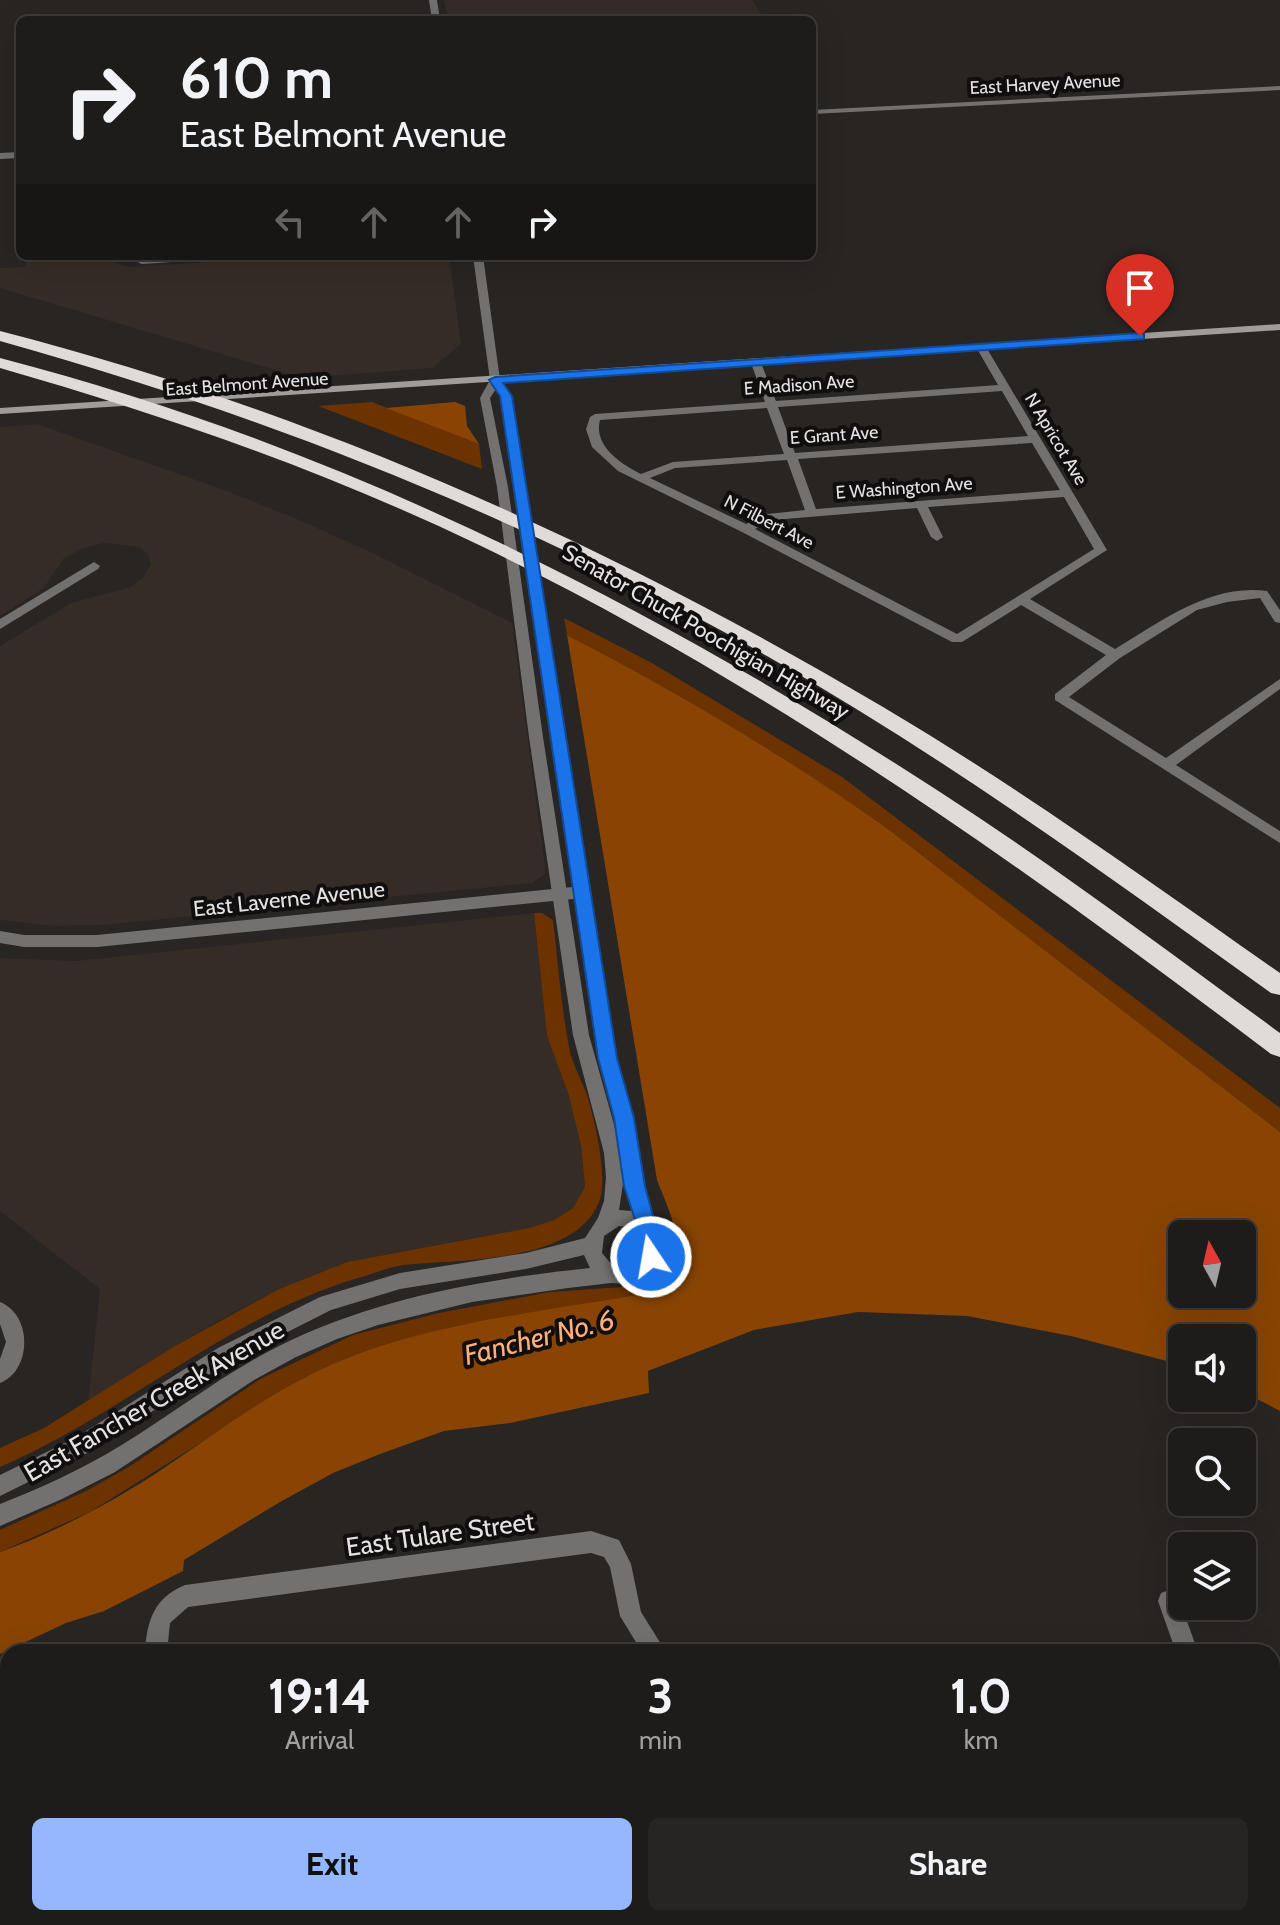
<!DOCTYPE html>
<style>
:root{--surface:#1e1c1a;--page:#262523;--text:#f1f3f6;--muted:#a1a1a2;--line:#3c3a39;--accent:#94b7fd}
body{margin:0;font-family:Cabin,sans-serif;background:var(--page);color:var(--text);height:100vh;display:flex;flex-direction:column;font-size:30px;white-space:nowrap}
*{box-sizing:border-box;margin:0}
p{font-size:26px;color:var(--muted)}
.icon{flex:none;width:44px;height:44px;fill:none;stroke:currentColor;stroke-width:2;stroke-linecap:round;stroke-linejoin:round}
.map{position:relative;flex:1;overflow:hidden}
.panel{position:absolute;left:0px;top:1644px;width:1280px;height:282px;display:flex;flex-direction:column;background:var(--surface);border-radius:24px 24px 0 0;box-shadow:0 8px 32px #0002,0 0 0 2px var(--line)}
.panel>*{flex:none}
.banner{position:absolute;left:16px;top:16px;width:800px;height:244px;border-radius:12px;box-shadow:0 8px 32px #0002,0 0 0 2px var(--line);background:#1e1c1a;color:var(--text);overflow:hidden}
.needle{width:52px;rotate:352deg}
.buttons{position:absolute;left:1168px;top:1220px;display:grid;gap:16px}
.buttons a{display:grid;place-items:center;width:88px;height:88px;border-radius:12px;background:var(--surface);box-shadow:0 8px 32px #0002,0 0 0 2px var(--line);font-size:40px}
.pin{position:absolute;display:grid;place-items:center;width:68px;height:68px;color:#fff;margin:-82px -34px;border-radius:50% 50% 50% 0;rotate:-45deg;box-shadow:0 0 8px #0007}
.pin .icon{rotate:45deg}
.me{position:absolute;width:88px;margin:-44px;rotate:348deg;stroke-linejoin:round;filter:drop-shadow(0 0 6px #0008)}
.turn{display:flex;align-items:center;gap:28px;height:168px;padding:0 32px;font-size:36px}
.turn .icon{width:104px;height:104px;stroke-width:2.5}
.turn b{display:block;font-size:56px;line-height:68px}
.lanes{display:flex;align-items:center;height:76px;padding:0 32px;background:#0003;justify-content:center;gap:40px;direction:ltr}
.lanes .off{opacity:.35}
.eta{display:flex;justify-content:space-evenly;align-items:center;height:136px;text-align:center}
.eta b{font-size:48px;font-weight:700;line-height:56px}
.button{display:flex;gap:16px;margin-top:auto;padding:16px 32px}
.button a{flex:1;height:92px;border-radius:12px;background:var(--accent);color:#111;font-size:32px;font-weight:700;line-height:92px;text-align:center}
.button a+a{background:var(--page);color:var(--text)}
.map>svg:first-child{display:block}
.built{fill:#352c27}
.green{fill:#6c3300}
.water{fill:#894403;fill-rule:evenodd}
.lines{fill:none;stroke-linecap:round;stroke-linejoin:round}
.minor{fill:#737170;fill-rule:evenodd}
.tertiary{fill:#737170;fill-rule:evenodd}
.secondary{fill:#9f9c9a;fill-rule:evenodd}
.motorway{fill:#e0dbd9;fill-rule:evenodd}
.route{fill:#1a73e8;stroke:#114b97;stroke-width:2}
.labels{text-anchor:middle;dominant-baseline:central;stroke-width:8;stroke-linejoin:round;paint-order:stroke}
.far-street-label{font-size:18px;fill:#e5e3e2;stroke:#100e0e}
.street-label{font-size:22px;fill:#e5e3e2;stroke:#100e0e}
.near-street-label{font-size:26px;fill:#e5e3e2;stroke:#100e0e}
.near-water-label{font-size:28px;font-style:italic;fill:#feaf7a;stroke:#100e0e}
</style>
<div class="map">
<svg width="1280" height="1925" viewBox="0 0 1280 1925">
<rect width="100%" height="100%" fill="#282523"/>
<g class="built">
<polygon points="444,0 752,0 765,20 448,20"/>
<polygon points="28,256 113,256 113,262 128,267 308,256 449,256 461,344 432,368 302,378 0,288 0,268 25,267"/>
<polygon points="37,424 230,492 297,519 377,555 512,623 546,873 532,883 103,925 54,926 0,920 0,646 71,603 128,588 142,579 151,564 148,554 139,547 104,543 86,547 64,558 44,588 0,616 0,427"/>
<polygon points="534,913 547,1036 569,1096 581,1146 585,1187 573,1208 554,1220 529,1228 347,1262 277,1290 229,1315 175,1346 88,1403 100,1289 0,1211 0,958 76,961"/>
</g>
<g class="green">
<polygon points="372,402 479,444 482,469 318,406"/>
<path d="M 564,618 L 652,663 L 842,777 L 1280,1108 L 1280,1132 L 888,829 C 786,756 678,693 567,635 Z"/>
<path d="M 534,913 L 542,913 L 553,920 C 558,962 561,1005 569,1047 C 572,1063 580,1077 586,1092 C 594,1117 608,1174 600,1199 C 579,1264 459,1259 404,1265 C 389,1267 373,1274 358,1278 C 227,1317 124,1414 0,1467 L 0,1448 L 44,1428 L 175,1346 L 277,1290 L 347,1262 L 529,1228 L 554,1220 L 573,1208 L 585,1187 L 581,1146 L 569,1096 L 547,1036 Z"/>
<polygon points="637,1286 635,1295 447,1328 353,1356 304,1378 90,1512 0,1552 0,1530 86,1491 127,1468 262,1378 353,1335 439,1313 550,1292"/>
</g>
<g class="water">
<polygon points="455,402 465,406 467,426 479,444 386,408"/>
<path d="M 567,635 C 679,693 786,756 888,829 L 1280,1132 L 1280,1411 L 1242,1391 L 1242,1338 L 1182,1338 L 1182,1365 L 1071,1336 L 967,1316 L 858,1312 L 754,1330 L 648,1371 L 649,1393 L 510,1423 L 444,1431 L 380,1454 L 333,1473 L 280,1502 L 184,1560 L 183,1571 L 104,1611 L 66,1623 L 0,1654 L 0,1552 C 53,1533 105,1506 152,1476 C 203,1443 251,1405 306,1377 C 407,1325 524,1315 635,1295 L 637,1286 C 695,1258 676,1229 657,1180 ZM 1182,1234 L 1242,1234 L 1242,1294 L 1182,1294 Z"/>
</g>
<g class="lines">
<g class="minor">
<polygon points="1280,86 1280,90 812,114 812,110"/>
<polygon points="20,152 20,158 0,159 0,153"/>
<polygon points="124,256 143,258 222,256 217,259 142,264"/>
<path d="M 981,344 L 986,347 L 1107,550 L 1030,599 L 1115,649 C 1160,622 1211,583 1267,591 L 1280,610 L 1280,623 L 1275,622 L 1260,598 L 1227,602 L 1197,610 L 1120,658 L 1069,697 L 1166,758 L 1280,679 L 1280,689 L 1176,765 L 1280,831 L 1280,843 L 1055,700 L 1055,694 L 1106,655 L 1021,605 L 962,642 L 952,642 L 742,532 L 618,471 L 592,447 L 586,429 L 590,417 L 595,414 L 765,402 L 751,363 L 756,360 L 761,363 L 776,401 L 998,385 L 976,347 ZM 1002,391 L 1028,436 L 795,453 L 778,407 ZM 767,408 L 784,454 L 673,462 L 641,474 C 621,464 593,446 600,420 ZM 1032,443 L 1060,490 L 816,509 L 798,459 ZM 787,460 L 805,510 L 768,514 L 746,524 L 650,478 L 675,468 ZM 1064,497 L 1094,549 L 957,634 L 755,529 L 771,521 L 785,519 L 917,508 L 931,537 L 937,541 L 943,537 L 928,507 Z"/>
<polygon points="94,562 100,566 98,569 0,629 0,619"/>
<polygon points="583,886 591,892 583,898 97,947 24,947 0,943 0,931 24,935 97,935"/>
<path d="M 0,1302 C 33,1315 32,1371 0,1383 L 0,1359 L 6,1342 L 0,1324 Z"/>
<path d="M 591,1531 L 619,1540 L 631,1564 L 641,1612 L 666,1652 L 642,1652 L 620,1616 L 610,1567 L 604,1557 L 591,1553 L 188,1607 L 170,1623 L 167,1652 L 145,1652 C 147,1620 154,1598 185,1585 Z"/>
<polygon points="1169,1590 1177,1593 1198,1652 1176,1652 1158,1601 1161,1593"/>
<polygon points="1272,1881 1280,1884 1280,1925 1271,1925 1268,1918 1272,1918"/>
<polygon points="20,1918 85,1918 83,1925 18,1925"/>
<polygon points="127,1918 151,1918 150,1925 126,1925"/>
<polygon points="541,1918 566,1918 564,1925 539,1925"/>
</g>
<g class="tertiary">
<polygon points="429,0 437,0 440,20 432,20"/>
<path d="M 473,256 L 483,256 L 500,380 L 511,396 L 615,1058 L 633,1118 L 643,1186 L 661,1244 L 659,1258 L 647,1276 L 628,1284 L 611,1283 L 568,1288 L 472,1302 L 378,1325 L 337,1339 L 296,1357 L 254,1380 L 115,1472 L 62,1499 L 0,1526 L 0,1504 C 41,1488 82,1469 120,1446 C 174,1413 223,1374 279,1346 C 375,1298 485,1279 590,1268 L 584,1255 L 526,1269 L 400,1289 L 331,1310 L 232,1360 L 89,1452 L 0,1496 L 0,1475 L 75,1438 L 218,1348 L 320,1297 L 400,1273 L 526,1253 L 585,1238 L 598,1218 L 604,1201 L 606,1177 L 604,1153 L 573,1035 L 529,737 L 497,487 L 480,398 L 490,380 ZM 496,389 L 501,396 L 599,1058 L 615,1118 L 618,1139 L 589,1035 L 543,737 L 508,487 L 490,398 ZM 624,1177 L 632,1211 L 619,1210 ZM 619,1226 L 632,1228 L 642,1241 L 641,1256 L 628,1267 L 613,1266 L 602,1253 L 604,1236 Z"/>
</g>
<polygon class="secondary" points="1280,324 1280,330 0,414 0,408"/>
<g class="motorway">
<path d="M 0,331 C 312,411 607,543 883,707 C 1020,788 1150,882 1280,973 L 1280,995 L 1271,993 C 1107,875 943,756 767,656 C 524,518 268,416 0,341 Z"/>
<path d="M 0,358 C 337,445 649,603 940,792 C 1056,867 1168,951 1280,1033 L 1280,1057 L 1271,1054 C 1020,864 764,682 479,545 C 325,471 164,415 0,368 Z"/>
</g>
</g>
<polygon class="route" points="1140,333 1144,334 1144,339 503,383 512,396 617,1058 634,1118 645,1186 656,1227 663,1239 659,1264 651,1266 644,1264 641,1257 642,1241 624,1186 614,1118 598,1058 500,396 489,380 495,377"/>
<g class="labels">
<g class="far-street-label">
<text transform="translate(1045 84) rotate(-3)">East Harvey Avenue</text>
<text transform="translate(247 384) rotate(-4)">East Belmont Avenue</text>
<text transform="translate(799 385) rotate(-4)">E Madison Ave</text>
<text transform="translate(834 435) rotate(-4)">E Grant Ave</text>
<text transform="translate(1056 439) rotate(59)">N Apricot Ave</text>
<text transform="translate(904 488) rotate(-4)">E Washington Ave</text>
<text transform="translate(769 522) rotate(27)">N Filbert Ave</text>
</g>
<g class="street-label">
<text transform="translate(706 632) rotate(30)">Senator Chuck Poochigian Highway</text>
<text transform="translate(289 899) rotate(-6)">East Laverne Avenue</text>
</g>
<g class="near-street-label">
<text transform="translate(154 1401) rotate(-30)">East Fancher Creek Avenue</text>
<text transform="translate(440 1534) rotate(-8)">East Tulare Street</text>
</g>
<g class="near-water-label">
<text transform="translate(539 1337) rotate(-14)">Fancher No. 6</text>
</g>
</g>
</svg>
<div class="buttons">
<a><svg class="needle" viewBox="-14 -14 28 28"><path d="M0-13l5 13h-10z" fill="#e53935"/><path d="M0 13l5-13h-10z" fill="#a1a1a2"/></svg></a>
<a><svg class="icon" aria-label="sound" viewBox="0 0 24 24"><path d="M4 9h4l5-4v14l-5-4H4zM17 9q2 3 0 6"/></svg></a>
<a><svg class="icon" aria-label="search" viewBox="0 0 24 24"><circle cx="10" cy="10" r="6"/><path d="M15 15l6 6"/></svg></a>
<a><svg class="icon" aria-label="layers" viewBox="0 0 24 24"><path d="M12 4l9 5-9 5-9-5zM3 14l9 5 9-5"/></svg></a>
</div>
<div class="pin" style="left:1140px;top:336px;background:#d93025"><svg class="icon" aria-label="arrive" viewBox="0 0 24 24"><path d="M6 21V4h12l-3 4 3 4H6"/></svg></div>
<svg class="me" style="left:651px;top:1257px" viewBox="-20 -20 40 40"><circle r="17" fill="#1a73e8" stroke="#fff" stroke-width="3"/><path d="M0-11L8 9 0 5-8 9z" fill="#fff"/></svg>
<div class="banner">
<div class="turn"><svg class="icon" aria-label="right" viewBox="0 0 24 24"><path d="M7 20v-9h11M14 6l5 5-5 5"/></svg><div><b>610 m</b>East Belmont Avenue</div></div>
<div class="lanes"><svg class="icon off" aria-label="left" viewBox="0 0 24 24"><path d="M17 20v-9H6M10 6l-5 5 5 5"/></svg><svg class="icon off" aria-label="ahead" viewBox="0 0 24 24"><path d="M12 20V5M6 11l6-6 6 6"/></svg><svg class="icon off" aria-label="ahead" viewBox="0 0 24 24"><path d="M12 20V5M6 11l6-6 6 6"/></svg><svg class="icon" aria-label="right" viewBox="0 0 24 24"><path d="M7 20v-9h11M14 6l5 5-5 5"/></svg></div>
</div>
<section class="panel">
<div class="eta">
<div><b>19:14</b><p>Arrival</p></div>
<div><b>3</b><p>min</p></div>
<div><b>1.0</b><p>km</p></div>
</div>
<div class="button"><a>Exit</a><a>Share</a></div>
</section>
</div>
